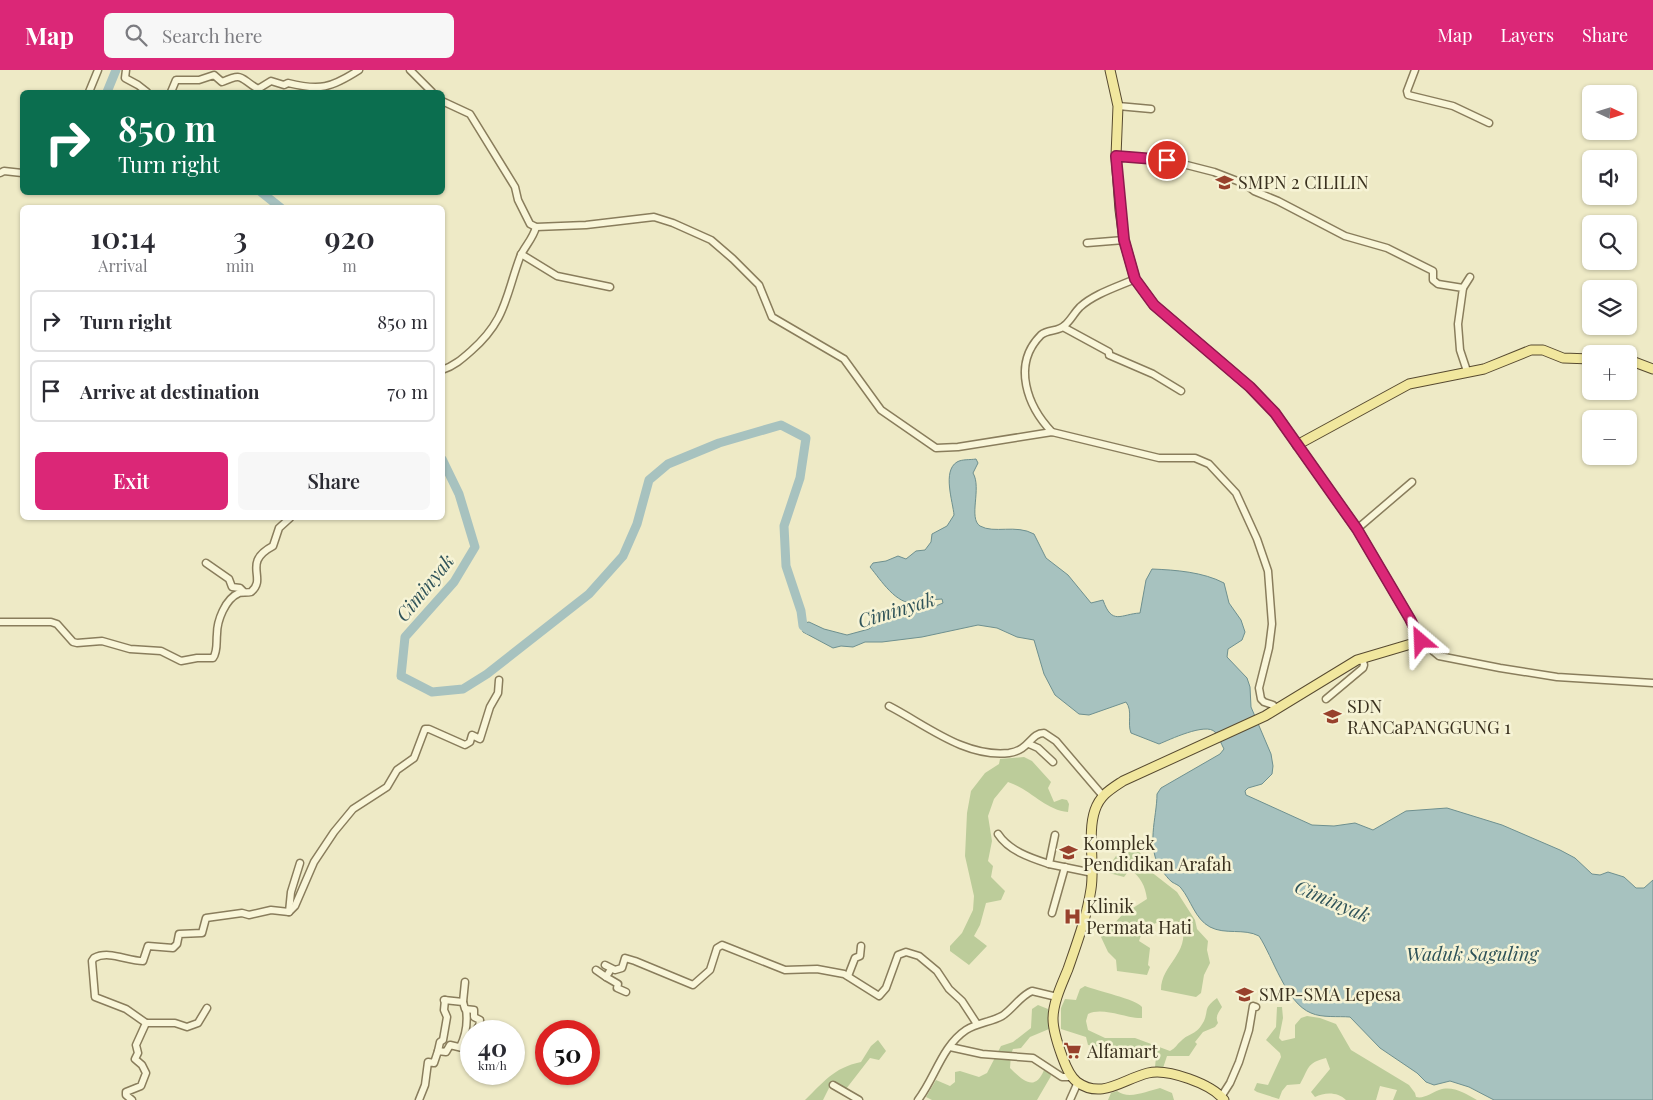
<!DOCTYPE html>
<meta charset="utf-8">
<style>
:root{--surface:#fff;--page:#f7f7f7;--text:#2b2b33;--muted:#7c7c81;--line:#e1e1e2;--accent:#db2777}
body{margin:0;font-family:"Playfair Display",serif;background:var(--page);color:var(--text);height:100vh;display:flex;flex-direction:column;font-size:19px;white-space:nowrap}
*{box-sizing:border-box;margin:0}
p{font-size:16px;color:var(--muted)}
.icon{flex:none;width:28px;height:28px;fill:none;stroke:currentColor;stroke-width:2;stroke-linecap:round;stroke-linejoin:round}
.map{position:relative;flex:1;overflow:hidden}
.side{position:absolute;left:20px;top:135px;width:425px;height:315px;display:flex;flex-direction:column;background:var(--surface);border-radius:8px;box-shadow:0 1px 4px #0004}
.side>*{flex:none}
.top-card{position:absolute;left:20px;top:20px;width:425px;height:105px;border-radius:8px;box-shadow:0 1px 4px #0004;background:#0b6e4f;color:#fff;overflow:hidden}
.needle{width:32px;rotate:94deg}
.controls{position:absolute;left:1582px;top:15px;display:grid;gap:10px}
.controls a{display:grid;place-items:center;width:55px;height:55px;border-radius:8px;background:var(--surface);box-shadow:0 1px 4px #0004;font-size:25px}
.speed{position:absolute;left:460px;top:950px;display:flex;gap:10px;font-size:25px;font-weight:700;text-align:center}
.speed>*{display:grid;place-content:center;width:65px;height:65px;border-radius:50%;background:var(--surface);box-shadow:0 1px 4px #0004;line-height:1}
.speed small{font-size:12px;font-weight:400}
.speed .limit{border:8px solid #d22;background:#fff;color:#111}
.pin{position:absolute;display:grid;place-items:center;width:42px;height:42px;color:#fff;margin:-21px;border:2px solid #fff;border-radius:50%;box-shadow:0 1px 5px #0007}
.me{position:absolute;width:55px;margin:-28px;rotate:334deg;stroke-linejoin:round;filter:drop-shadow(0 0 4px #0008)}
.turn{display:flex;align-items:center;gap:18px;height:105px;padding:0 15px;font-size:22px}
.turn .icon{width:65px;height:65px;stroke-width:2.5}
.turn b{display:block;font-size:35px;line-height:42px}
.eta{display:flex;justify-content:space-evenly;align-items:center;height:85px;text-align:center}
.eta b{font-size:30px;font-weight:600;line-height:35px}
.action{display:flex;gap:10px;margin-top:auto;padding:10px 15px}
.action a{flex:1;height:58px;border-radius:8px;background:var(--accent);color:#fff;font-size:20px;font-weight:600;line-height:58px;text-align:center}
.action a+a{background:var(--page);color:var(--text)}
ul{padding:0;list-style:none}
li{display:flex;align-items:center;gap:15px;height:62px;margin:0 10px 8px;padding:0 5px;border:2px solid var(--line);border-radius:8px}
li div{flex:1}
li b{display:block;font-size:19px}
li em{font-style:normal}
header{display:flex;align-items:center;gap:30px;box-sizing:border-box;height:70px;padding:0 25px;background:var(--accent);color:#fff}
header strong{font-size:24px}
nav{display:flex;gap:28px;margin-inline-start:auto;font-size:18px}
.search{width:350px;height:45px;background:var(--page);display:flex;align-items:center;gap:12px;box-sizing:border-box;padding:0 18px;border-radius:8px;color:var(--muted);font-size:19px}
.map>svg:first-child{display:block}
.green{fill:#bccc9a}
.water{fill:#a7c2bf;stroke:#6e908f}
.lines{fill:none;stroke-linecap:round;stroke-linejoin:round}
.river{stroke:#a7c2bf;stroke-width:9}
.minor-casing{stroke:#897d5c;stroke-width:9}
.major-casing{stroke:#574a30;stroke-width:11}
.minor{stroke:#f9f6d9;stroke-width:6}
.major{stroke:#f1e79e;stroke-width:9}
.route-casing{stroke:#8e194d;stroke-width:12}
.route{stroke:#db2777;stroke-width:9}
.labels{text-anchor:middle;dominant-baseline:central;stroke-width:5;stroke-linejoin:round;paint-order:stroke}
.poi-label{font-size:18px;fill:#3a311f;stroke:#f6f3d5;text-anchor:start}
.water-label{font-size:19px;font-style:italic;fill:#2f5359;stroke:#f6f3d5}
</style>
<header>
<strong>Map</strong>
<div class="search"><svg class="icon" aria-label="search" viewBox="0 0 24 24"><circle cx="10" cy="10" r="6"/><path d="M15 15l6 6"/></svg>Search here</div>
<nav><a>Map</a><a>Layers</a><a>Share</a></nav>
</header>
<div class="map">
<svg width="1653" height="1030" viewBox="0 0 1653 1030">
<rect width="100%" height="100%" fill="#eeeac6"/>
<g class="green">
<path d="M 1024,687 L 1032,691 L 1051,712 L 1048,718 L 1054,732 L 1062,729 L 1067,730 L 1069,734 L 1068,742 C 1045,740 1030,719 1008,712 L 994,729 L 988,746 L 992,771 L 988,791 L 993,796 L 991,807 L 1005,821 L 1001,830 L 986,833 L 980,855 L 974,866 L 987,876 L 969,895 L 950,881 L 950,876 L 962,863 L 973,840 L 974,826 L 965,786 L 967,743 L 971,721 L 985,703 L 999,694 L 1000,689 Z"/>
<path d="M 1133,776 L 1137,777 L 1150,801 L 1177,822 L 1195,850 L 1197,859 L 1208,871 L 1207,880 L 1210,893 L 1204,905 L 1201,923 L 1196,927 L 1161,920 C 1161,894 1190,884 1182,855 L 1173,854 L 1169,849 L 1144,857 L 1139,871 L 1150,878 L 1148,895 L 1150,897 L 1147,905 L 1117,901 L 1116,890 L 1108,882 L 1101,867 L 1104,857 L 1110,858 L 1122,845 L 1147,829 C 1145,815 1141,808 1130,799 L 1124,807 L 1109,803 L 1107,799 L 1116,786 Z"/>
<path d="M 1085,916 C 1097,921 1136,929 1142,937 L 1142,948 L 1138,948 C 1123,947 1102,937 1088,944 L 1086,951 L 1088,960 L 1105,968 L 1135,968 L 1170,981 C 1176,978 1176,975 1181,971 C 1190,962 1196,966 1204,951 C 1209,939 1203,939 1217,928 L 1222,937 C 1218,943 1215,947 1218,953 L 1215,957 L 1203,962 L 1195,972 L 1197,974 L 1189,986 L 1167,986 L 1163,998 L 1155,997 L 1156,987 C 1145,976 1130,980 1117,979 C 1107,978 1097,976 1088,975 L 1086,967 L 1061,959 L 1061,938 L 1065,929 L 1076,930 L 1080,919 Z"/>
<path d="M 1038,935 L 1048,939 L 1049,959 L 1030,967 L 1021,978 L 1013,979 L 1011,984 L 1010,998 C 1023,1011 1035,1022 1044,1000 L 1050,1003 L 1051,1006 L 1037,1030 L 932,1030 L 926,1027 L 936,1010 L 950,1016 L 955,1012 L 955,1002 L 960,1001 L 979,1007 L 987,1003 L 1001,976 L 1013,972 L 1031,958 L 1032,939 Z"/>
<path d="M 1277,937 L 1282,937 L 1283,948 L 1279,968 L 1282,971 L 1295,968 L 1295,955 L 1301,948 L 1307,946 L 1320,948 L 1336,954 L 1351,980 L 1409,1015 L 1415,1023 L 1416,1027 C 1424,1029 1431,1023 1439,1020 C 1452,1015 1465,1023 1477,1030 L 1393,1030 L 1397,1020 L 1380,1016 L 1376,1030 L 1346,1030 C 1338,1022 1325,1022 1315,1027 L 1311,1022 L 1330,999 L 1326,988 C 1306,993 1309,999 1300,1014 L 1287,1015 L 1282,1021 L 1279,1029 L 1257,1022 L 1254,1020 L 1257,1013 L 1268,1015 L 1281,987 L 1280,983 L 1266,970 L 1276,957 Z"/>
<path d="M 878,970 L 886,981 L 879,990 L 870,988 L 846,1019 L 832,1012 L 823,1030 L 805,1030 C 824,1012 833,998 861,992 L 871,976 Z"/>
<path d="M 1160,1018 L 1172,1023 L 1174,1030 L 1108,1030 L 1111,1023 L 1117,1021 C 1129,1030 1147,1021 1160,1018 Z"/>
</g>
<path class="water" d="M 976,389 L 978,393 L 973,403 C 982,418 968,448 980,456 C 994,464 1016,454 1034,464 L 1046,488 L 1068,505 L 1091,533 L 1103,530 C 1112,556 1121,544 1140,543 L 1146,510 L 1152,499 C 1176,500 1203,502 1224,513 L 1229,533 L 1241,550 L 1245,562 L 1242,570 L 1228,579 L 1227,587 L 1247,608 L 1250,617 L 1251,637 L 1271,684 L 1273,696 L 1272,704 L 1262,714 L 1248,718 L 1245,721 L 1246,725 L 1312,755 L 1334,756 L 1355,753 L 1373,760 L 1406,741 L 1447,738 L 1502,755 L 1560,780 L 1575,788 L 1592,804 L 1600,805 L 1608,802 L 1624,807 L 1636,818 L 1644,818 L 1653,810 L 1653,1030 L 1494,1030 L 1469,1017 L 1450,1011 L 1434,1015 L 1426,1012 L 1417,1003 L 1380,978 L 1350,947 C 1338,946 1322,948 1311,943 C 1286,933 1273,887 1259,866 C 1244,858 1225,865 1210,857 C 1195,849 1191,830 1181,818 C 1179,815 1175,814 1172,812 C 1168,809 1165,804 1162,801 C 1145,777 1157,748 1157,724 L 1161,718 L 1220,684 L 1224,679 C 1221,674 1219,666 1215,662 C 1206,652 1169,670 1159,674 L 1131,663 C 1127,653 1133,641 1126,632 L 1089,645 L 1079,644 L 1055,625 L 1044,604 L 1034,570 L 1017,567 L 997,558 L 978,555 L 922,567 L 882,572 L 865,572 L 853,577 L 841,576 L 833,578 L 803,562 L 800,554 L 809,552 L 824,559 L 847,565 L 869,559 L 880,551 L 914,540 L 931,538 L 943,533 L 942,529 C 933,529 924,532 915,533 C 896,535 881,510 870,497 L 873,493 L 886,491 L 898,486 L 906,489 L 916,481 L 925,480 L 931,472 L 932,464 L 947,456 L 954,445 C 953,432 942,401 957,392 C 962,389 970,390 976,389 Z"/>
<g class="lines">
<g class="river">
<polyline points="107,22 116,0"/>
<polyline points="261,122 281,138"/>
<polyline points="442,389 459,424 475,477 454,512 405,567 401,606 432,622 463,619 487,604 589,524 623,486 637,454 649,410 668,394 719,373 781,355 806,368 800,408 784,456 786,496 801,541 803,556 809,560"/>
</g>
<defs>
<g id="minor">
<polyline points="126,0 125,8 138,15 147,22"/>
<polyline points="410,0 432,22"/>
<polyline points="1415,0 1407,21 1408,25 1453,36 1489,53"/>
<polyline points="89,22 98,0"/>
<path d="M 171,22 L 176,10 L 199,10 L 214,5 L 222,12 C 244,2 239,8 258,19 L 271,11 L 284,15 L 288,13 C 320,21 331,18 359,0"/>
<polyline points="442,31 470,44 515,117 518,130 530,154 536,157 586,155 654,147 673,153 711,170 733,189 759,215 772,247 844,289 881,340 936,378 958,377 1052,362 1159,388 1195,388 1209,394 1236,423 1257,469 1268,501 1272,554 1269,578 1259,618 1261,629 1264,632 1273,635 1276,639"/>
<polyline points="1118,36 1151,39"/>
<polyline points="1116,86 1167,90 1214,102 1245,114 1254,121 1278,131 1345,166 1387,178 1433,201 1433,210 1438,214 1463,218 1458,254 1460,280 1467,301"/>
<polyline points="0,103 4,101 22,103"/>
<polyline points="1087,173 1124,170"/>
<polyline points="521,184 557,206 610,217"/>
<polyline points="1463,218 1470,207"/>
<polyline points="1063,257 1109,282 1109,285 1153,304 1181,321"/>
<path d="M 442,300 C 454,296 462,289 471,281 C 506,250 505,228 520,187 C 524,177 533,169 536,157"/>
<path d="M 1052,362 C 1028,337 1011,295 1041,265 C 1048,259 1059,262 1065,255 C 1071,250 1074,243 1080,237 C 1094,224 1117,217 1135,209"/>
<polyline points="1357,459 1412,412"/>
<polyline points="206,493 229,509 232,517 240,518 244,522"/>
<path d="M 0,552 L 51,552 L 57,554 L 73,572 L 77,573 L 102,571 L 130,579 L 161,581 L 181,591 L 197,588 L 213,588 C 218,581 216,572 217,564 C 217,551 225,529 239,523 C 242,522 247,523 251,522 C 268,508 241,493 273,476 L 279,458 L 290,448"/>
<polyline points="1421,571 1439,586 1500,598 1557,607 1653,613"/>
<polyline points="1326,629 1363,598 1364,595 1362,588"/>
<path d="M 889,636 C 926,655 965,688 1009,683 C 1030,680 1030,663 1044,663 L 1056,671 L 1103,726"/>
<polyline points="1029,674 1038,678 1053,692"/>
<path d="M 998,764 C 1009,781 1031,788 1049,794"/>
<polyline points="1055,765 1049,794 1093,803"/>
<polyline points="289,842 291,822 300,793"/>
<polyline points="1052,843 1065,797"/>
<polyline points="605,895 615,900 622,898 625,888 635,891 693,915 710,900 717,878 722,875 785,900 817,899 844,904 879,926 886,918 898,885 906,882 919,886 937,901 949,919 962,931 977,954"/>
<polyline points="611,899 606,907 618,914 617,918 626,922"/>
<polyline points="596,900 606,907"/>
<polyline points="848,906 855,888 860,886 861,876"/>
<polyline points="444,930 463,932 465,939 474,940 474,947 480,950 479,957"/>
<polyline points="463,932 465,912"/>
<polyline points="146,953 175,953 187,957 198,953 207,938"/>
<polyline points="476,961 478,957 500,961"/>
<polyline points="514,968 514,969"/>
<path d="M 460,977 C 466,965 468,953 466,939"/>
<polyline points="950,977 982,984 1033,988 1062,1007 1072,1007"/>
<polyline points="438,981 440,972 443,970 447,947 444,940 445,930"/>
<polyline points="833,1015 859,1030"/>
<polyline points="1221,1027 1230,1013 1239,992 1249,960 1253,936 1256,937"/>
<path d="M 132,1030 L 126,1025 L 126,1022 L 141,1016 L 146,1003 L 142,995 L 135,989 L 138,983 L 136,975 L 146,953 L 126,939 L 95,927 L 92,891 L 94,888 C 109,880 127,891 143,891 L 148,876 L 173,878 L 177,874 L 179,864 L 202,863 L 206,848 L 242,843 L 249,845 L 271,840 L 289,842 L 295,836 L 314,792 L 334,762 L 353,739 L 387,717 L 397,700 L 414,688 L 425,659 L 429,659 L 465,675 L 470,672 L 472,665 L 480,669 L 490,637 L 498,623 L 499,610"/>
<polyline points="419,1030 425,1015 428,992 434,993 438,981 446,982 450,975 471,980"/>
<path d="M 918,1030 C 935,1008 942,976 966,960 C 977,953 991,952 1002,946 C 1013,939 1020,926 1032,921 L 1057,927"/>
<polyline points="1070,1030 1078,1012"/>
</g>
<g id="major">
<path d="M 1110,0 L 1118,36 L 1116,86 L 1120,140 L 1124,170 L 1135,209 L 1154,235 L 1250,317 L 1275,343 L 1357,459 L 1410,549 L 1421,571 L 1357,590 L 1265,646 L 1123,711 C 1111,719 1100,725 1095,740 C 1087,763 1095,794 1091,819 C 1087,846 1077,873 1068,899 C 1062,914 1053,932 1053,949 C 1053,961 1058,975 1062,986 C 1065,994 1069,1006 1077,1012 C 1102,1030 1123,1009 1148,1003 C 1167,998 1212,1014 1224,1030"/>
<polyline points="1629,290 1653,299"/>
<polyline points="1297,375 1409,314 1484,299 1531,280 1543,280 1563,288 1591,289"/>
</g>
</defs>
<use href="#minor" class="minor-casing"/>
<use href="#major" class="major-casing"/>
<use href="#minor" class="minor"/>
<use href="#major" class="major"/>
</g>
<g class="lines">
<defs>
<polyline id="route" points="1167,90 1116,86 1124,170 1135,209 1154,235 1250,317 1275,343 1357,459 1410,549 1421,571"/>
</defs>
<use href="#route" class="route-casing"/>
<use href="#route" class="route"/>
</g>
<defs>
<symbol id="school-bare" viewBox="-9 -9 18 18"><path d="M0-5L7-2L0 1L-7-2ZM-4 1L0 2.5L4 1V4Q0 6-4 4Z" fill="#98412c" stroke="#f6f3d5" stroke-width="2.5" paint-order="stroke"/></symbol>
<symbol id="hospital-bare" viewBox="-9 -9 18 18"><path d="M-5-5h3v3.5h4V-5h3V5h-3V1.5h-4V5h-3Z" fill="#98412c" stroke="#f6f3d5" stroke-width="2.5" paint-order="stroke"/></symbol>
<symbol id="supermarket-bare" viewBox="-9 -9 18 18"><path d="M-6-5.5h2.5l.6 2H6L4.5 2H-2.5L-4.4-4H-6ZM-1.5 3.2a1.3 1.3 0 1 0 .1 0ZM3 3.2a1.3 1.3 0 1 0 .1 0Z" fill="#98412c" stroke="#f6f3d5" stroke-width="2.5" paint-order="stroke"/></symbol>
</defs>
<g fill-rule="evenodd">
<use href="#school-bare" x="1212" y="100" width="25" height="25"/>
<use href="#school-bare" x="1320" y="634" width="25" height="25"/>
<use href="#school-bare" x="1056" y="770" width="25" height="25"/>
<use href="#hospital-bare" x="1060" y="834" width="25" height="25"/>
<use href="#school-bare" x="1232" y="912" width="25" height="25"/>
<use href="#supermarket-bare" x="1060" y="968" width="25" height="25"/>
</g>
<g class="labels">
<g class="poi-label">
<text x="1238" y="112">SMPN 2 CILILIN</text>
<text x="1347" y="636">SDN<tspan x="1347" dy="21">RANCaPANGGUNG 1</tspan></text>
<text x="1083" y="773">Komplek<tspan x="1083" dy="21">Pendidikan Arafah</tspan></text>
<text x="1086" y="836">Klinik<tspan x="1086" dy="21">Permata Hati</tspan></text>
<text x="1259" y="924">SMP-SMA Lepesa</text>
<text x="1087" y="981">Alfamart</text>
</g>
<g class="water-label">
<text transform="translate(424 517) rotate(-51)">Ciminyak</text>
<text transform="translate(896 539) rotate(-17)">Ciminyak</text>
<text transform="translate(1333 830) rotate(23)">Ciminyak</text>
<text x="1472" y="883">Waduk Saguling</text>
</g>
</g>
</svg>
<div class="controls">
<a><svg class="needle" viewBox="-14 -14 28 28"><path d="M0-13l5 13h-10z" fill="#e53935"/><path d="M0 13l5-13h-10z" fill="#7c7c81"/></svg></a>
<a><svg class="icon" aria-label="sound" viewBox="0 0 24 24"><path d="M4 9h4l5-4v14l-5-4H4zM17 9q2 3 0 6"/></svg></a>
<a><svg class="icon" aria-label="search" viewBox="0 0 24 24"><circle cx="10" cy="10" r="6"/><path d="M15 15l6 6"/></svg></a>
<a><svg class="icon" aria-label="layers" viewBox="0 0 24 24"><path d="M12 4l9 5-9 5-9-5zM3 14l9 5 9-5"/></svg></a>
<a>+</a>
<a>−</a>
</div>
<div class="speed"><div>40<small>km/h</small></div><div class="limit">50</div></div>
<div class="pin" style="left:1167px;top:90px;background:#d93025"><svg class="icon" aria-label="arrive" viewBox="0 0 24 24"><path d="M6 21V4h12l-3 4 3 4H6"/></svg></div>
<svg class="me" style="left:1421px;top:571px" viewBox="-20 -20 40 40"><path d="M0-17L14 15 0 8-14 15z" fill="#db2777" stroke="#fff" stroke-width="4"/></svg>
<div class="top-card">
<div class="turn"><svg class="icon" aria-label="right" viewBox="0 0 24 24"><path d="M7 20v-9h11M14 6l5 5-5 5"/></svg><div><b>850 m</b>Turn right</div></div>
</div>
<section class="side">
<div class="eta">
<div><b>10:14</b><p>Arrival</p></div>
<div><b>3</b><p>min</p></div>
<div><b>920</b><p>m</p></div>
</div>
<ul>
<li><svg class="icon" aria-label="right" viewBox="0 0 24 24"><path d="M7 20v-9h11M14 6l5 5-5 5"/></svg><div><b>Turn right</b></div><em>850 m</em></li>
<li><svg class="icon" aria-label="arrive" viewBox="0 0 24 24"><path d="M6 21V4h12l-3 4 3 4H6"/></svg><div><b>Arrive at destination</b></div><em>70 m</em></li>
</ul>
<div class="action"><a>Exit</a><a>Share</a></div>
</section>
</div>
